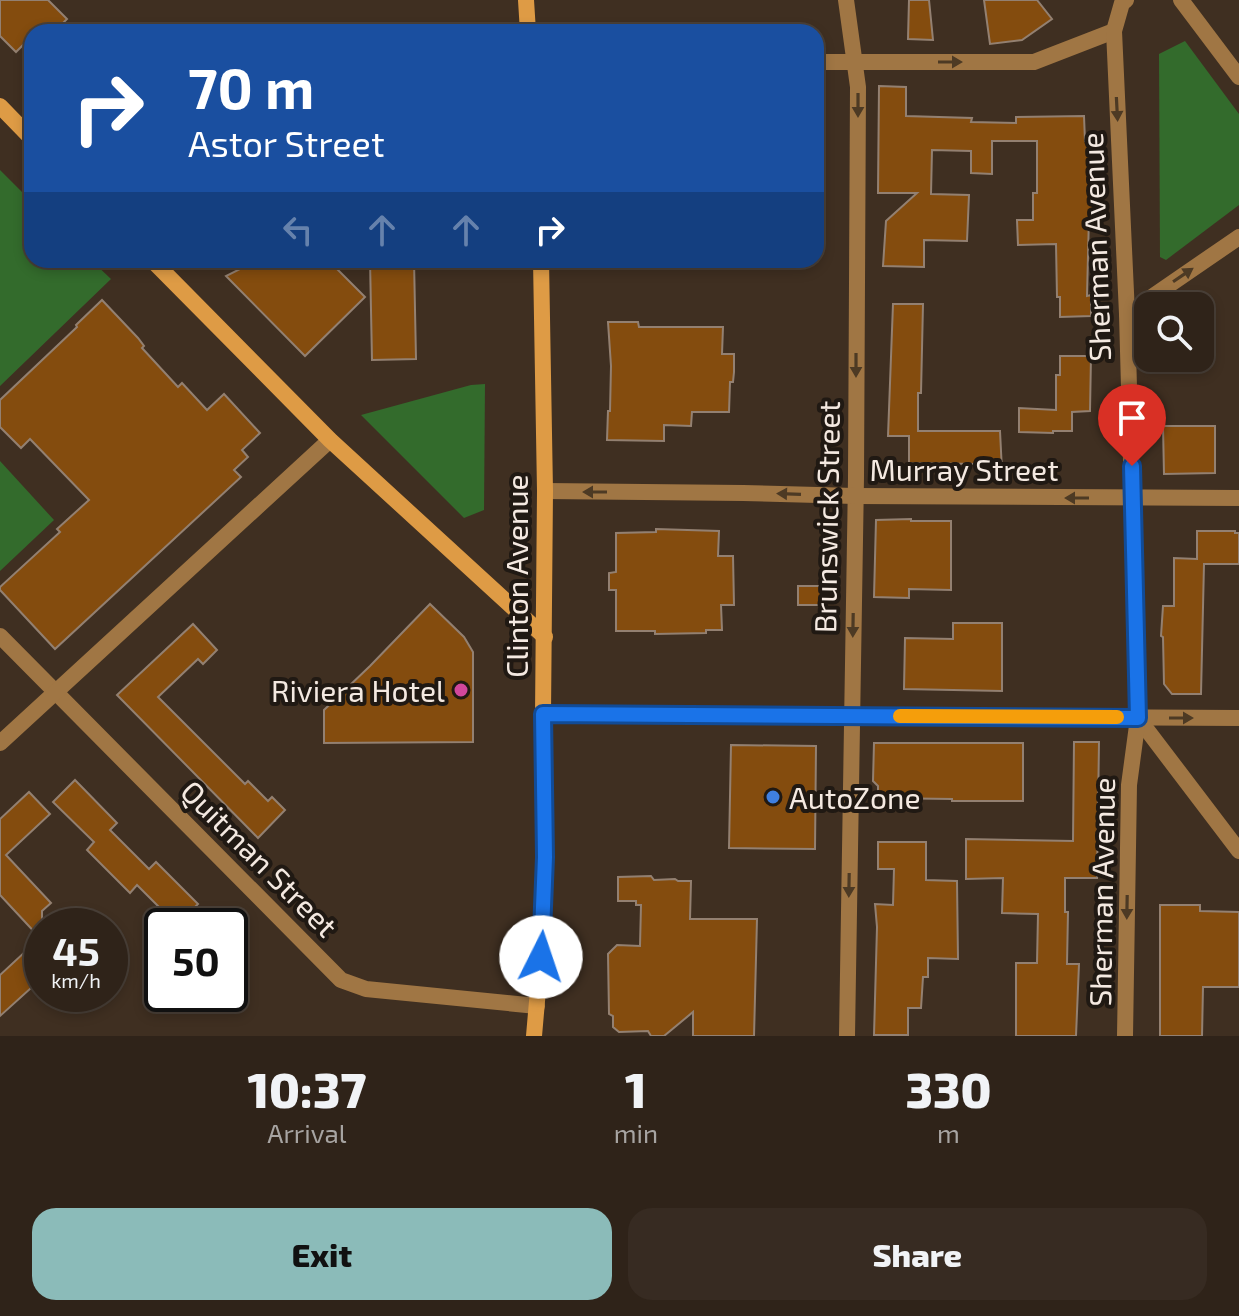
<!DOCTYPE html>
<style>
:root{--surface:#2f2319;--page:#372b22;--text:#f1f3f6;--muted:#a7a4a2;--line:#4a4038;--accent:#8bbbb9}
body{margin:0;font-family:"Exo 2",sans-serif;background:var(--page);color:var(--text);height:100vh;display:flex;flex-direction:column;font-size:30px;white-space:nowrap}
*{box-sizing:border-box;margin:0}
p{font-size:26px;color:var(--muted)}
.icon{flex:none;width:44px;height:44px;fill:none;stroke:currentColor;stroke-width:2;stroke-linecap:round;stroke-linejoin:round}
.map{position:relative;height:1036px;overflow:hidden}
.details{display:flex;flex-direction:column;background:var(--surface);flex:1}
.details>*{flex:none}
.top-card{position:absolute;left:24px;top:24px;width:800px;height:244px;border-radius:24px;box-shadow:0 4px 12px #0003,0 0 0 2px var(--line);background:#1a4fa0;color:#fff;overflow:hidden}
.fabs{position:absolute;left:1134px;top:292px;display:grid;gap:16px}
.fabs a{display:grid;place-items:center;width:80px;height:80px;border-radius:16px;background:var(--surface);box-shadow:0 4px 12px #0003,0 0 0 2px var(--line);font-size:40px}
.speed{position:absolute;left:24px;top:908px;display:flex;gap:16px;font-size:40px;font-weight:700;text-align:center}
.speed>*{display:grid;place-content:center;width:104px;height:104px;border-radius:50%;background:var(--surface);box-shadow:0 4px 12px #0003,0 0 0 2px var(--line);line-height:1}
.speed small{font-size:20px;font-weight:400}
.speed .limit{border:4px solid #111;border-radius:12px;background:#fff;color:#111}
.pin{position:absolute;display:grid;place-items:center;width:68px;height:68px;color:#fff;margin:-82px -34px;border-radius:50% 50% 50% 0;rotate:-45deg;box-shadow:0 0 8px #0007}
.pin .icon{rotate:45deg}
.me{position:absolute;width:88px;margin:-44px;rotate:4deg;stroke-linejoin:round;filter:drop-shadow(0 0 6px #0008)}
.turn{display:flex;align-items:center;gap:28px;height:168px;padding:0 32px;font-size:36px}
.turn .icon{width:104px;height:104px;stroke-width:2.5}
.turn b{display:block;font-size:56px;line-height:68px}
.lanes{display:flex;align-items:center;height:76px;padding:0 32px;background:#0003;justify-content:center;gap:40px;direction:ltr}
.lanes .off{opacity:.35}
.eta{display:flex;justify-content:space-evenly;align-items:center;height:136px;text-align:center}
.eta b{font-size:48px;font-weight:800;line-height:56px}
.action{display:flex;gap:16px;margin-top:auto;padding:16px 32px}
.action a{flex:1;height:92px;border-radius:24px;background:var(--accent);color:#111;font-size:32px;font-weight:800;line-height:92px;text-align:center}
.action a+a{background:var(--page);color:var(--text)}
.map>svg:first-child{display:block}
.green{fill:#336b2c}
.building{fill:#844c0e;stroke:#938071;stroke-width:2}
.lines{fill:none;stroke-linecap:round;stroke-linejoin:round}
.street{stroke:#a07644;stroke-width:16}
.secondary{stroke:#de9b45;stroke-width:16}
.oneway{fill:#4d3a24}
.route-casing{stroke:#114b97;stroke-width:20}
.route{stroke:#1a73e8;stroke-width:14}
.slow{stroke:#f59e0b;stroke-width:14}
.hotel-dot{fill:#d1479c;stroke:#201913;stroke-width:3}
.shop-dot{fill:#3f7fe0;stroke:#201913;stroke-width:3}
.labels{text-anchor:middle;dominant-baseline:central;stroke-width:8;stroke-linejoin:round;paint-order:stroke}
.street-label{font-size:30px;fill:#f4e9e1;stroke:#201913}
.poi-label{font-size:30px;fill:#f4e9e1;stroke:#201913;text-anchor:end}
</style>
<div class="map">
<svg width="1239" height="1036" viewBox="0 0 1239 1036">
<rect width="100%" height="100%" fill="#3f2f21"/>
<g class="green">
<polygon points="1185,41 1239,114 1239,205 1166,260 1160,257 1159,54"/>
<polygon points="0,170 32,202 32,260 91,260 111,279 0,386"/>
<polygon points="485,384 484,510 464,518 361,415 471,385"/>
<polygon points="0,461 54,520 0,571"/>
</g>
<g class="building">
<polygon points="0,0 48,0 67,19 54,32 32,32 32,36 16,52 0,36"/>
<polygon points="909,0 929,0 933,40 908,39"/>
<polygon points="984,0 1037,0 1052,19 1022,40 990,44"/>
<polygon points="879,86 906,87 906,116 972,118 971,122 1016,123 1016,117 1084,116 1085,141 1102,139 1102,156 1097,194 1099,194 1099,216 1089,216 1087,296 1091,295 1091,316 1060,317 1060,297 1057,297 1056,244 1018,245 1017,220 1033,220 1033,193 1037,193 1037,141 992,141 992,174 971,173 971,151 932,150 931,194 969,195 967,241 924,240 924,267 883,266 886,221 917,193 878,193"/>
<polygon points="258,260 328,260 365,297 305,356 226,276"/>
<polygon points="370,260 414,260 416,359 372,360"/>
<polygon points="102,300 138,338 144,346 142,348 178,387 182,383 207,410 224,394 260,433 242,450 248,457 234,470 241,477 55,649 0,590 0,587 60,532 57,529 89,500 30,439 21,448 0,427 0,400 77,327 76,325"/>
<polygon points="893,304 923,304 921,393 918,393 918,431 1000,431 1002,471 979,471 979,464 909,463 909,436 888,436"/>
<polygon points="608,322 638,322 639,327 723,327 722,354 734,354 734,372 733,382 730,382 729,412 692,412 691,426 664,425 664,441 607,440 608,411 610,411 611,366"/>
<polygon points="1060,356 1091,356 1090,411 1072,412 1072,431 1053,431 1053,433 1019,432 1019,408 1056,410 1056,375 1060,375"/>
<polygon points="1163,426 1215,426 1215,473 1164,474"/>
<polygon points="911,519 911,521 951,521 951,590 909,589 909,598 874,597 876,520"/>
<polygon points="656,529 719,531 718,556 733,556 734,605 721,605 722,630 706,630 706,633 655,634 655,631 616,631 616,590 609,590 609,573 616,572 616,533 656,532"/>
<polygon points="1197,531 1235,531 1235,533 1239,533 1239,564 1204,564 1201,694 1172,694 1164,684 1163,637 1161,636 1163,606 1174,606 1174,558 1197,559"/>
<rect x="798" y="586" width="25" height="19"/>
<polygon points="430,604 464,637 473,652 473,742 324,743 324,710 370,666"/>
<polygon points="953,623 1002,623 1002,691 904,689 905,638 953,639"/>
<polygon points="193,624 217,650 203,664 198,659 158,697 245,784 248,781 268,801 272,797 285,810 258,838 117,695"/>
<polygon points="1074,742 1099,742 1097,878 1065,878 1065,912 1068,912 1067,964 1079,964 1076,1036 1016,1036 1016,963 1037,963 1038,914 1002,913 1003,878 966,879 966,839 1073,841"/>
<polygon points="874,743 1023,743 1023,801 952,801 952,799 878,798 878,786 873,781"/>
<polygon points="731,745 816,746 815,849 729,848"/>
<polygon points="75,780 117,823 110,830 149,869 156,862 198,904 177,925 137,885 130,893 87,850 94,842 53,802"/>
<polygon points="29,792 50,814 6,855 51,903 42,911 42,978 0,1016 0,975 40,938 0,895 0,819"/>
<polygon points="878,842 926,842 926,880 957,881 958,959 928,958 928,977 923,977 921,1008 908,1008 908,1035 874,1035 877,927 875,904 893,905 894,869 878,869"/>
<polygon points="651,876 654,880 675,879 678,881 691,881 690,919 757,919 754,1036 693,1036 693,1012 664,1036 651,1036 648,1031 619,1032 613,1027 613,1016 609,1014 608,954 617,945 640,946 641,905 636,905 636,901 618,901 618,877"/>
<polygon points="1160,905 1200,905 1200,911 1239,912 1239,987 1203,987 1202,1036 1160,1036"/>
</g>
<g class="lines">
<g class="street">
<polyline points="846,0 858,87 856,478 847,1036"/>
<polyline points="1181,0 1239,77"/>
<polyline points="816,62 1034,62 1114,31"/>
<polyline points="1127,314 1239,237"/>
<polyline points="545,491 743,493 855,496 1239,498"/>
<polyline points="0,636 341,980 366,989 537,1006"/>
<polyline points="543,714 1239,718"/>
<polyline points="1138,718 1239,851"/>
<polyline points="0,743 330,440"/>
<polyline points="1125,1036 1129,785 1138,718 1127,314 1114,31 1122,3 1126,0"/>
</g>
<g class="secondary">
<polyline points="526,0 528,32"/>
<polyline points="0,106 32,139"/>
<polyline points="152,260 330,440 545,637"/>
<polyline points="534,1036 543,932 545,857 543,714 545,491 541,260"/>
</g>
</g>
<defs><path id="oneway-solid" d="M-6-.8H1V-3.2L6.5 0L1 3.2V.8H-6Z" transform="scale(2)"/></defs>
<g class="oneway">
<use href="#oneway-solid" transform="translate(950 62)"/>
<use href="#oneway-solid" transform="translate(858 105) rotate(90)"/>
<use href="#oneway-solid" transform="translate(1117 109) rotate(87)"/>
<use href="#oneway-solid" transform="translate(1183 275) rotate(-34)"/>
<use href="#oneway-solid" transform="translate(856 365) rotate(90)"/>
<use href="#oneway-solid" transform="translate(595 492) rotate(-180)"/>
<use href="#oneway-solid" transform="translate(789 494) rotate(-178)"/>
<use href="#oneway-solid" transform="translate(1077 498) rotate(-180)"/>
<use href="#oneway-solid" transform="translate(853 625) rotate(91)"/>
<use href="#oneway-solid" transform="translate(1181 718)"/>
<use href="#oneway-solid" transform="translate(849 885) rotate(91)"/>
<use href="#oneway-solid" transform="translate(1127 907) rotate(91)"/>
</g>
<g class="lines">
<defs>
<polyline id="route" points="541,957 545,857 543,714 1138,718 1132,466"/>
</defs>
<use href="#route" class="route-casing"/>
<use href="#route" class="route"/>
<polyline class="slow" points="900,716 1117,717"/>
</g>
<circle class="hotel-dot" cx="461" cy="690" r="8"/>
<circle class="shop-dot" cx="773" cy="797" r="8"/>
<g class="labels">
<g class="street-label">
<text transform="translate(1095 247) rotate(-92)">Sherman Avenue</text>
<text x="964" y="469">Murray Street</text>
<text transform="translate(826 517) rotate(-89)">Brunswick Street</text>
<text transform="translate(516 576) rotate(-90)">Clinton Avenue</text>
<text transform="translate(260 858) rotate(45)">Quitman Street</text>
<text transform="translate(1101 892) rotate(-89)">Sherman Avenue</text>
</g>
<g class="poi-label">
<text x="445" y="690">Riviera Hotel</text>
<text x="789" y="797" text-anchor="start">AutoZone</text>
</g>
</g>
</svg>
<div class="fabs">
<a><svg class="icon" aria-label="search" viewBox="0 0 24 24"><circle cx="10" cy="10" r="6"/><path d="M15 15l6 6"/></svg></a>
</div>
<div class="speed"><div>45<small>km/h</small></div><div class="limit">50</div></div>
<div class="pin" style="left:1132px;top:466px;background:#d93025"><svg class="icon" aria-label="arrive" viewBox="0 0 24 24"><path d="M6 21V4h12l-3 4 3 4H6"/></svg></div>
<svg class="me" style="left:541px;top:957px" viewBox="-20 -20 40 40"><circle r="19" fill="#fff"/><path d="M0-13L10 11 0 6-10 11z" fill="#1a73e8"/></svg>
<div class="top-card">
<div class="turn"><svg class="icon" aria-label="right" viewBox="0 0 24 24"><path d="M7 20v-9h11M14 6l5 5-5 5"/></svg><div><b>70 m</b>Astor Street</div></div>
<div class="lanes"><svg class="icon off" aria-label="left" viewBox="0 0 24 24"><path d="M17 20v-9H6M10 6l-5 5 5 5"/></svg><svg class="icon off" aria-label="ahead" viewBox="0 0 24 24"><path d="M12 20V5M6 11l6-6 6 6"/></svg><svg class="icon off" aria-label="ahead" viewBox="0 0 24 24"><path d="M12 20V5M6 11l6-6 6 6"/></svg><svg class="icon" aria-label="right" viewBox="0 0 24 24"><path d="M7 20v-9h11M14 6l5 5-5 5"/></svg></div>
</div>
</div>
<section class="details">
<div class="eta">
<div><b>10:37</b><p>Arrival</p></div>
<div><b>1</b><p>min</p></div>
<div><b>330</b><p>m</p></div>
</div>
<div class="action"><a>Exit</a><a>Share</a></div>
</section>
